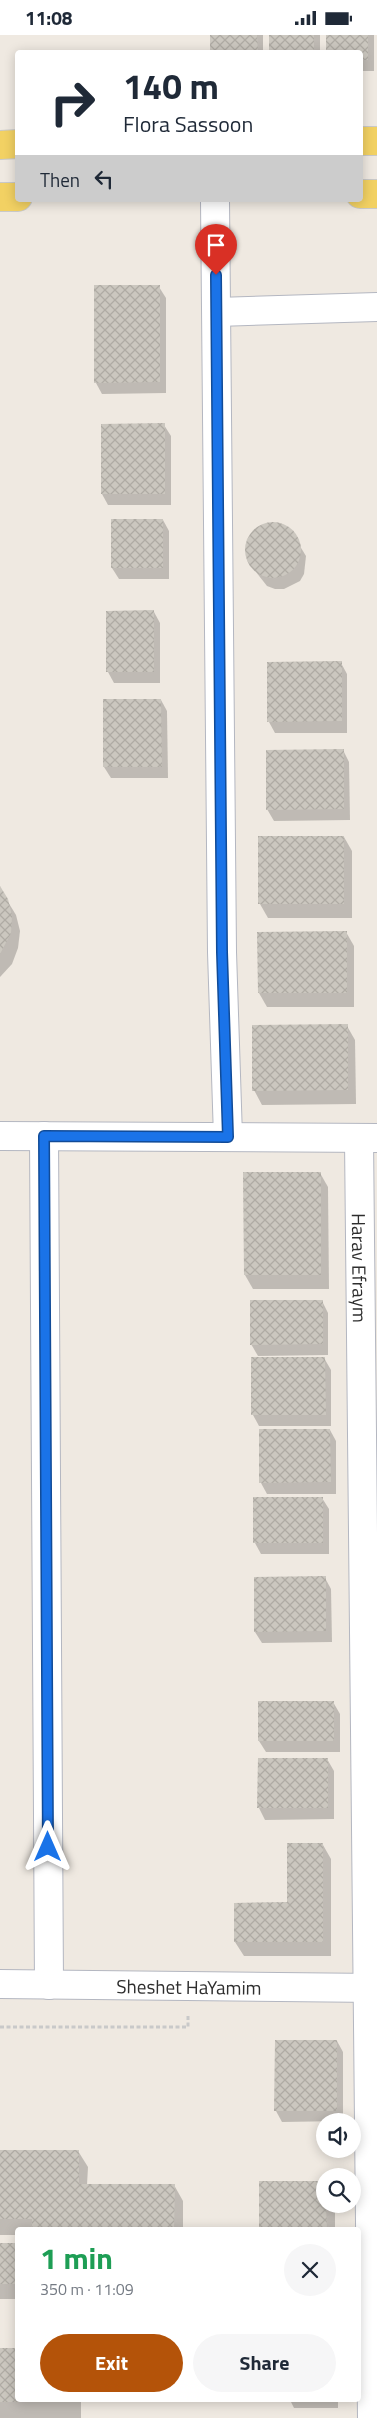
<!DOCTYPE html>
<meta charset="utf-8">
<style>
:root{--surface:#fff;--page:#f6f6f7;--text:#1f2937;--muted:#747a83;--accent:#b45309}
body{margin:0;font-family:"Titillium Web",sans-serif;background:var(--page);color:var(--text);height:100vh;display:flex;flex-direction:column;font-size:19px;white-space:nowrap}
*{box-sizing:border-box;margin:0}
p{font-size:16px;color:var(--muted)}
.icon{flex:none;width:28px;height:28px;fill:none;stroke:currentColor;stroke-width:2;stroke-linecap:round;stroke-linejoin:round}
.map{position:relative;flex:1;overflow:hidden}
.details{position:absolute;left:15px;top:2192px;width:346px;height:175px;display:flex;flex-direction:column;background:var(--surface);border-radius:5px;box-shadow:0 2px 12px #0003}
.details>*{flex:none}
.guide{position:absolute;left:15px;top:15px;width:348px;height:152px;border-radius:5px;box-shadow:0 2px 12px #0003;background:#fff;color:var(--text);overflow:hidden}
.fabs{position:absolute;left:316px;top:2078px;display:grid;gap:10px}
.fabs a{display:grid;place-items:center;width:45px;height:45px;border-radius:50%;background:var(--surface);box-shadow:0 2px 12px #0003;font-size:25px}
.pin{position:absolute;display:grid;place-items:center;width:42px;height:42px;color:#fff;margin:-51px -21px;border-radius:50% 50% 50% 0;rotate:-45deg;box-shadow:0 0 5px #0007}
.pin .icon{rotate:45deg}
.me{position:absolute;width:55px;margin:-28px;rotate:0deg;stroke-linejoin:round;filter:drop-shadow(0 0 4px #0008)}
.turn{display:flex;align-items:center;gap:18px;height:105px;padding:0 25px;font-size:22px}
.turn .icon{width:65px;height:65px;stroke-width:2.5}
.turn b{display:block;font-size:35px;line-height:42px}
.then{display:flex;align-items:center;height:48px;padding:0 25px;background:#0003;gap:10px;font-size:19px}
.round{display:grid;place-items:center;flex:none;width:52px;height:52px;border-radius:26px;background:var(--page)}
.head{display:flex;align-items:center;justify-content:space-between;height:85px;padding:0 25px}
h1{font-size:30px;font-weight:700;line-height:38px;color:#1e9e55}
.cta{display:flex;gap:10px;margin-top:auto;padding:10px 25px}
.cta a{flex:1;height:58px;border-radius:30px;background:var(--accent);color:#fff;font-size:20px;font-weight:700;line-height:58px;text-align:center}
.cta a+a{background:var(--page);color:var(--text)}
.status{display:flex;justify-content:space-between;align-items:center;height:35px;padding:0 25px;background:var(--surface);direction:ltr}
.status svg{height:14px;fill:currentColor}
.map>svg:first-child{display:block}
.shadow{fill:#0003}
.building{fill:url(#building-cross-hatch)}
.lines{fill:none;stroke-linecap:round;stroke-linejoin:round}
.minor-casing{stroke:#b4b7c1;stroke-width:30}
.major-casing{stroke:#c9c9c9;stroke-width:30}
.path{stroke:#c9c9c9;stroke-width:3;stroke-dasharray:4 2.5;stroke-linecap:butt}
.minor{stroke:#fff;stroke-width:28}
.major{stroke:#f2d163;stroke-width:28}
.route-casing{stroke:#114b97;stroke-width:12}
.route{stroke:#1a73e8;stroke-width:9}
.labels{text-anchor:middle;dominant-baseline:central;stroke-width:4;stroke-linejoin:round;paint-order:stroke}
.street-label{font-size:19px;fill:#2e2e2e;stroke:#fff}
</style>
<div class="status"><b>11:08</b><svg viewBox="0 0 49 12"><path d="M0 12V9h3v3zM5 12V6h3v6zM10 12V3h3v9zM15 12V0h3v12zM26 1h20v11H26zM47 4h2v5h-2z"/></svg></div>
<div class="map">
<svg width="377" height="2383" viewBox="0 0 377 2383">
<defs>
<pattern id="building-cross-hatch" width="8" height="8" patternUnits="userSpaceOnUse" patternTransform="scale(1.25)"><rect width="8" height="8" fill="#cbc7bf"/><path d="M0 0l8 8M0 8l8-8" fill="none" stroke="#afaba4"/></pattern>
</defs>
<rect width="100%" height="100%" fill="#efe9e1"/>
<g class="shadow">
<rect x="211" y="0" width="52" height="18"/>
<rect x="271" y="0" width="49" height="18"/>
<polygon points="327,0 374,0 374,36 360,36 360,18"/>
<polygon points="159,252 166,263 166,358 102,359 96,348"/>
<polygon points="164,390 171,401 171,470 108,470 102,459"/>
<polygon points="163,485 169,496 169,544 119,544 112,533"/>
<polygon points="274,489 290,495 306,521 304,539 300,546 284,554 275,554 267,551 256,537 247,517 251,500 265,490"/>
<polygon points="107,577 154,577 160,588 160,648 114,648 108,637"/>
<polygon points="341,628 347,639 347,698 275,698 269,687"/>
<polygon points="161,665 167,676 168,743 111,743 104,732"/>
<polygon points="343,715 349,727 350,785 274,786 267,774"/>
<polygon points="344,802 352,816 352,883 268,883 260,869 259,803"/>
<polygon points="0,854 16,880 20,896 18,913 12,929 0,942"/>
<polygon points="346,897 354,911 354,972 267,972 259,958"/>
<polygon points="347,991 355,1005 356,1069 262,1070 254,1055"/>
<polygon points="320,1138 328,1152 329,1254 253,1254 245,1240"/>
<polygon points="322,1266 328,1278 328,1320 258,1321 251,1309"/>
<polygon points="324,1323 331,1335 331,1391 259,1391 253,1380"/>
<polygon points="330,1395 336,1406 336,1459 267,1459 261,1448"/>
<polygon points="322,1463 329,1474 329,1519 261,1519 255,1508"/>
<polygon points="325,1543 331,1554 332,1607 262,1608 255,1597"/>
<polygon points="333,1667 340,1679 340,1717 266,1717 259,1706"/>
<polygon points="259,1724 327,1724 334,1736 334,1784 265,1785 259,1773"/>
<polygon points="323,1810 331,1824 331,1921 244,1921 235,1907 288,1869"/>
<polygon points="337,2006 343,2017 343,2086 282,2087 276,2076"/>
<polygon points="0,2116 78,2116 88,2132 87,2150 174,2150 183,2166 183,2195 18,2195 18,2200 0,2200"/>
<polygon points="325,2169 335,2169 335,2195 260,2195"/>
<polygon points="0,2209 18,2209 18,2365 81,2365 81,2383 0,2383 0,2314 16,2314 16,2264 0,2264"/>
<polygon points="290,2365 338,2365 338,2373 294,2373"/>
</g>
<g class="building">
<polygon points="210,0 257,0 258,17 210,18"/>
<rect x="269" y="0" width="45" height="18"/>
<polygon points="326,0 368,0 368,25 360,25 360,18 326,18"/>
<polygon points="94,250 160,250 160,347 94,348"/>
<polygon points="165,388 165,459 101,459 101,389"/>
<rect x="111" y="484" width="52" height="49"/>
<circle cx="273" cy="515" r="28"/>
<polygon points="154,575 154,637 106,637 106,576"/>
<polygon points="342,626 342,686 267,687 267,627"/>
<polygon points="103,664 161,664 162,732 103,732"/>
<polygon points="344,714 344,774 266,775 266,715"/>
<rect x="258" y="801" width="86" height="68"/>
<polygon points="0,851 8,864 12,881 11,898 0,919"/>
<polygon points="347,896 347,958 258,958 257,897"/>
<polygon points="348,989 348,1055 252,1056 252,990"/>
<polygon points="243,1137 321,1137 321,1240 244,1240"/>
<polygon points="250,1265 323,1265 323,1309 250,1310"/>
<polygon points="251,1322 325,1322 326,1380 251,1380"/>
<polygon points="259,1394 330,1394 331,1447 259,1448"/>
<rect x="253" y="1462" width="70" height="46"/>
<polygon points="326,1541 326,1596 254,1597 254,1542"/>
<rect x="258" y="1666" width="76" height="40"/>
<polygon points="258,1723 328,1723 328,1773 257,1773"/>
<polygon points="287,1808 323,1808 323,1907 234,1907 234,1868 287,1867"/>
<polygon points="275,2005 337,2005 337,2076 274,2076"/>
<polygon points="0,2115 79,2115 79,2149 175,2149 174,2195 32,2195 32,2184 0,2184"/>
<polygon points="259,2146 325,2146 327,2195 259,2195"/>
<rect x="0" y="2208" width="18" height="41"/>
<polygon points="15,2264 18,2264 18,2365 72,2365 72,2367 0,2367 0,2313 15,2313"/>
</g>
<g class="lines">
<defs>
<g id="minor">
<polyline points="215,165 222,917 228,1102"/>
<polyline points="217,277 377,272"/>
<polyline points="0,1101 377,1103"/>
<polyline points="44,1101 49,1950"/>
<path id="s1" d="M 359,1104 L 372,2383"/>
<path id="s2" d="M 0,1949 L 377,1953"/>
</g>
<g id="major">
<polyline points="360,106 377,106"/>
<polyline points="0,110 18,109"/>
<polyline points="360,159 377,159"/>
<polyline points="0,162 18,162"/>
</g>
</defs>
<use href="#minor" class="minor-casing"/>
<use href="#major" class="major-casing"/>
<polyline class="path" points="0,1992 188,1992 188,1981"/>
<use href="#minor" class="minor"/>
<use href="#major" class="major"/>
</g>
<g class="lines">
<defs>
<polyline id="route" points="48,1812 44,1101 228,1102 222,917 216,240"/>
</defs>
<use href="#route" class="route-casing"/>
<use href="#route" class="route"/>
</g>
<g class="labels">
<g class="street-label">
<text stroke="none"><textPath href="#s1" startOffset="129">Harav Efraym</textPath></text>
<text stroke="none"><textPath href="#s2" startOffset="189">Sheshet HaYamim</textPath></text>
</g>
</g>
</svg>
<div class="fabs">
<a><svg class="icon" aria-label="sound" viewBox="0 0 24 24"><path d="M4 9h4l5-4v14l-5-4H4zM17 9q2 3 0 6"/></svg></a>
<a><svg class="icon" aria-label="search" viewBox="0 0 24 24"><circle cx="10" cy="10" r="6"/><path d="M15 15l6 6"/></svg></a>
</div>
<div class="pin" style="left:216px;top:240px;background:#d93025"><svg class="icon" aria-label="arrive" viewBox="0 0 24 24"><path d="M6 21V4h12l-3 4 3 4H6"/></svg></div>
<svg class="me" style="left:48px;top:1812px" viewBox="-20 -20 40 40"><path d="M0-17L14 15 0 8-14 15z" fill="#1a73e8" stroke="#fff" stroke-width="4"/></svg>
<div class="guide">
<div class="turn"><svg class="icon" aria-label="right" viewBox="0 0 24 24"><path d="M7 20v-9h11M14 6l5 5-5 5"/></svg><div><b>140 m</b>Flora Sassoon</div></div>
<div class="then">Then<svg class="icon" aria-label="left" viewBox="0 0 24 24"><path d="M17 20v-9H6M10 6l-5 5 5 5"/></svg></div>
</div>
<section class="details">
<div class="head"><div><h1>1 min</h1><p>350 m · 11:09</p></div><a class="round"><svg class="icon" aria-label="close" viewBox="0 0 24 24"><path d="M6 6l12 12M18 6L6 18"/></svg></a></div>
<div class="cta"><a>Exit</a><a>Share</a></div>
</section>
</div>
